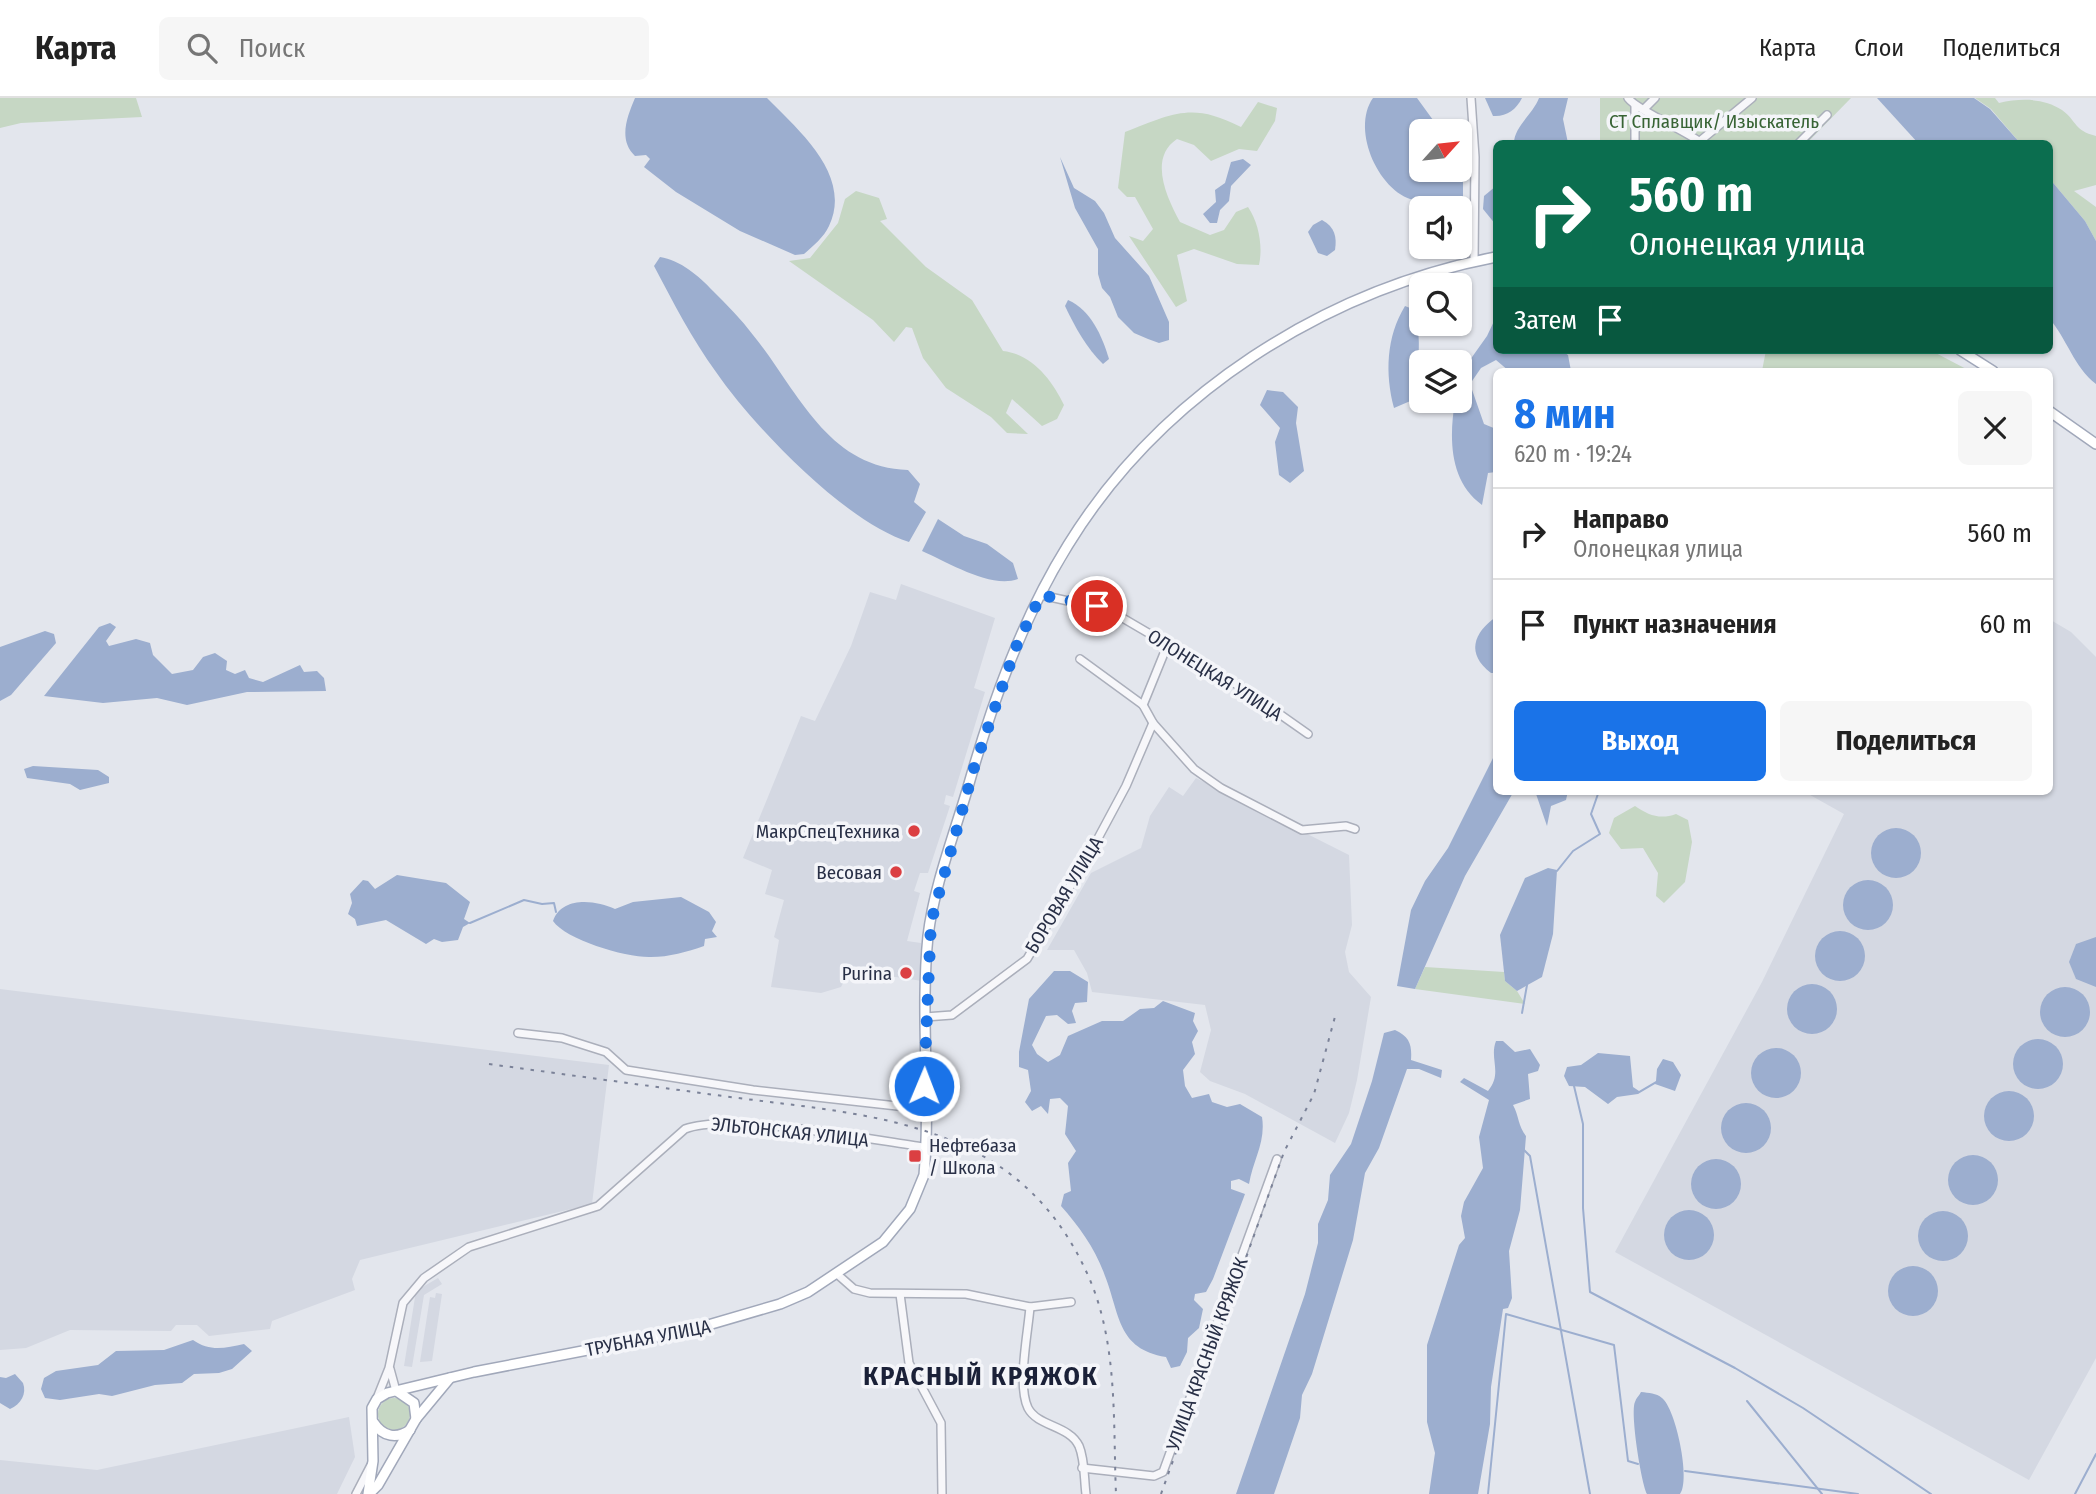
<!DOCTYPE html>
<html lang="ru">
<meta charset="utf-8">
<style>
:root{--surface:#fff;--page:#f6f6f6;--text:#222;--muted:#767676;--line:#e0e0e0;--accent:#1a73e8}
body{margin:0;font-family:"Fira Sans Condensed",sans-serif;background:var(--page);color:var(--text);height:100vh;display:flex;flex-direction:column;font-size:26px;white-space:nowrap}
*{box-sizing:border-box;margin:0}
p{font-size:23px;color:var(--muted)}
.icon{flex:none;width:38px;height:38px;fill:none;stroke:currentColor;stroke-width:2;stroke-linecap:round;stroke-linejoin:round}
.map{position:relative;flex:1;overflow:hidden}
.details{position:absolute;left:1493px;top:270px;width:560px;height:427px;display:flex;flex-direction:column;background:var(--surface);border-radius:10px;box-shadow:0 2px 5px #0004}
.details>*{flex:none}
.banner{position:absolute;left:1493px;top:42px;width:560px;height:214px;border-radius:10px;box-shadow:0 2px 5px #0004;background:#0b6e4f;color:#fff;overflow:hidden}
.needle{width:46px;rotate:63deg}
.buttons{position:absolute;left:1409px;top:21px;display:grid;gap:14px}
.buttons a{display:grid;place-items:center;width:63px;height:63px;border-radius:10px;background:var(--surface);box-shadow:0 2px 5px #0004;font-size:35px}
.pin{position:absolute;display:grid;place-items:center;width:60px;height:60px;color:#fff;margin:-30px;border:4px solid #fff;border-radius:50%;box-shadow:0 2px 7px #0007}
.me{position:absolute;width:77px;margin:-38px;rotate:1deg;stroke-linejoin:round;filter:drop-shadow(0 0 5px #0008)}
.turn{display:flex;align-items:center;gap:24px;height:147px;padding:0 21px;font-size:32px}
.turn .icon{width:91px;height:91px;stroke-width:2.5}
.turn b{display:block;font-size:49px;line-height:60px}
.then{display:flex;align-items:center;height:66px;padding:0 21px;background:#0003;gap:14px;font-size:26px}
.round{display:grid;place-items:center;flex:none;width:74px;height:74px;border-radius:10px;background:var(--page)}
.headline{display:flex;align-items:center;justify-content:space-between;height:119px;padding:0 21px}
h1{font-size:42px;font-weight:700;line-height:52px;color:var(--accent)}
.cta{display:flex;gap:14px;margin-top:auto;padding:14px 21px}
.cta a{flex:1;height:80px;border-radius:10px;background:var(--accent);color:#fff;font-size:28px;font-weight:700;line-height:80px;text-align:center}
.cta a+a{background:var(--page);color:var(--text)}
ul{padding:0;list-style:none}
li{display:flex;align-items:center;gap:21px;height:91px;padding:0 21px;border-top:2px solid var(--line)}
li div{flex:1}
li b{display:block;font-size:26px}
li em{font-style:normal}
header{display:flex;align-items:center;gap:42px;box-sizing:border-box;height:98px;padding:0 35px;background:var(--surface);border-bottom:2px solid var(--line)}
header strong{font-size:33px}
nav{display:flex;gap:38px;margin-inline-start:auto;font-size:24px}
.search{width:490px;height:63px;background:var(--page);display:flex;align-items:center;gap:18px;box-sizing:border-box;padding:0 24px;border-radius:10px;color:var(--muted);font-size:26px}
.map>svg:first-child{display:block}
.built{fill:#d4d8e2}
.green{fill:#c6d7c4}
.water{fill:#9caecf}
.lines{fill:none;stroke-linecap:round;stroke-linejoin:round}
.stream{stroke:#9caecf;stroke-width:2}
.minor-casing{stroke:#abafbb;stroke-width:10}
.major-casing{stroke:#a1a8ba;stroke-width:12}
.minor{stroke:#f7f7fa;stroke-width:7}
.major{stroke:#fff;stroke-width:9}
.rail{stroke:#7b8298;stroke-width:2;stroke-dasharray:3.5 7;stroke-linecap:butt}
.route{stroke:#1a73e8;stroke-width:12;stroke-dasharray:0 21.6}
.poi-dot{fill:#db3f42;stroke:#f4f5f9;stroke-width:2.5}
.labels{text-anchor:middle;dominant-baseline:central;stroke-width:7;stroke-linejoin:round;paint-order:stroke}
.park-label{font-size:19px;fill:#386435;stroke:#f4f5f9}
.street-label{font-size:19px;fill:#293047;stroke:#f4f5f9}
.poi-label{font-size:19px;fill:#293047;stroke:#f4f5f9;text-anchor:end}
.district-label{font-size:26px;font-weight:bold;letter-spacing:2px;fill:#1b2138;stroke:#f4f5f9}
</style>
<header>
<strong>Карта</strong>
<div class="search"><svg class="icon" aria-label="search" viewBox="0 0 24 24"><circle cx="10" cy="10" r="6"/><path d="M15 15l6 6"/></svg>Поиск</div>
<nav><a>Карта</a><a>Слои</a><a>Поделиться</a></nav>
</header>
<div class="map">
<svg width="2096" height="1396" viewBox="0 0 2096 1396">
<rect width="100%" height="100%" fill="#e3e6ed"/>
<g class="built">
<polygon points="901,486 995,520 974,590 985,594 953,699 946,697 944,706 950,708 928,775 920,775 914,793 920,795 907,843 921,845 922,883 850,872 841,889 821,895 771,889 779,842 774,839 784,802 765,796 772,772 743,760 801,618 815,623 851,548 870,494 896,502"/>
<polygon points="2049,521 2071,534 2096,559 2096,1260 2029,1382 1615,1154 1762,884 1844,716 1803,693 2049,693"/>
<polygon points="1196,680 1349,757 1352,827 1345,854 1349,874 1371,899 1357,982 1349,1015 1335,1045 1245,996 1210,983 1200,974 1211,932 1205,907 1092,894 1087,875 1074,852 1047,852 1091,775 1141,750 1150,718 1169,689 1183,698"/>
<polygon points="0,891 609,967 592,1106 360,1162 352,1181 355,1192 272,1223 270,1231 209,1238 197,1227 176,1227 171,1233 70,1232 26,1250 0,1252"/>
<polygon points="438,1180 442,1186 424,1197 412,1269 404,1268 416,1193"/>
<polygon points="436,1195 442,1196 432,1263 420,1264 430,1199 435,1200"/>
<polygon points="349,1319 355,1359 337,1396 0,1396 0,1362 97,1372"/>
</g>
<g class="green">
<polygon points="0,0 136,0 142,19 21,25 0,30"/>
<polygon points="1600,0 1851,0 1806,46 1600,45"/>
<path d="M 1975,0 L 1995,0 L 1999,5 C 2021,0 2044,0 2062,12 C 2078,24 2073,32 2096,38 L 2096,87 L 2074,93 L 2096,109 L 2096,143 L 2085,123 L 2049,80 L 2049,46 L 2020,45 L 1991,11 Z"/>
<path d="M 1258,4 L 1277,10 L 1275,23 L 1257,53 L 1239,51 L 1211,63 L 1194,47 L 1177,41 C 1148,60 1167,100 1180,124 L 1210,137 L 1224,132 L 1236,114 L 1248,109 C 1259,125 1263,149 1259,167 L 1237,166 L 1194,151 L 1177,157 L 1187,203 L 1176,209 L 1129,138 L 1143,143 L 1153,131 L 1135,99 L 1127,99 L 1118,90 L 1125,34 C 1174,15 1192,4 1241,29 Z"/>
<path d="M 856,93 L 879,100 L 887,121 L 880,123 L 926,169 L 972,202 L 1003,253 C 1032,256 1052,282 1064,307 L 1057,321 L 1042,328 L 1012,301 L 1006,315 L 1028,336 L 1007,335 L 991,319 L 946,290 L 923,260 L 912,230 L 906,229 L 894,244 L 873,222 L 789,163 L 810,160 L 838,125 L 845,101 Z"/>
<polygon points="1766,252 1930,252 1970,273 1762,273"/>
<path d="M 1635,708 C 1648,717 1660,722 1676,716 L 1688,722 L 1692,744 L 1685,784 L 1664,805 L 1656,798 L 1658,775 L 1643,750 L 1621,751 L 1609,735 L 1614,720 Z"/>
<polygon points="1425,869 1504,874 1505,883 1517,893 1525,906 1415,891"/>
<circle cx="394" cy="1316" r="16"/>
</g>
<g class="water">
<path d="M 635,0 L 767,0 C 798,32 853,77 829,128 C 824,139 813,148 804,156 L 795,157 L 740,133 L 676,94 L 644,69 L 650,61 L 646,57 L 635,58 C 618,42 627,19 635,0 Z"/>
<path d="M 1373,0 L 1417,0 L 1441,33 L 1421,33 L 1421,72 L 1460,72 L 1460,62 L 1463,66 L 1463,111 L 1445,110 L 1434,101 C 1428,105 1425,104 1418,103 C 1380,98 1350,32 1373,0 Z"/>
<path d="M 1485,0 L 1522,0 C 1516,12 1506,19 1493,18 Z"/>
<path d="M 1539,0 L 1568,0 L 1563,21 L 1568,45 L 1514,45 C 1514,29 1533,16 1539,0 Z"/>
<polygon points="1877,0 1974,0 1990,11 2020,45 1918,45"/>
<polygon points="1060,59 1074,90 1095,103 1104,115 1115,140 1149,178 1169,224 1169,242 1159,245 1148,241 1134,235 1118,219 1110,199 1102,190 1098,176 1098,151 1075,110"/>
<polygon points="1243,61 1251,67 1231,88 1229,103 1220,112 1217,125 1210,125 1203,116 1216,104 1215,92 1225,85 1231,64"/>
<path d="M 2049,80 L 2085,123 L 2096,143 L 2096,286 C 2074,269 2067,241 2049,220 Z"/>
<polygon points="1496,88 1496,127 1483,111 1484,98"/>
<path d="M 1322,122 C 1335,129 1337,139 1335,152 L 1327,158 L 1318,155 L 1308,134 L 1313,127 Z"/>
<path d="M 660,159 C 680,162 699,178 713,193 C 727,207 741,221 753,237 C 797,291 827,370 908,372 L 920,386 L 914,404 L 926,414 L 909,444 C 845,424 754,329 716,274 C 692,241 673,204 654,168 Z"/>
<path d="M 1068,202 C 1091,212 1102,238 1109,261 L 1103,266 C 1087,251 1075,229 1065,208 Z"/>
<path d="M 1405,208 L 1415,212 C 1422,240 1418,273 1415,301 L 1394,310 C 1385,276 1386,239 1405,208 Z"/>
<path d="M 1496,219 L 1496,252 L 1561,252 L 1568,257 L 1571,273 L 1509,273 L 1496,262 L 1481,270 L 1470,286 L 1484,326 L 1496,331 L 1496,374 L 1488,375 L 1482,407 C 1449,383 1449,340 1455,303 L 1460,303 L 1460,276 L 1487,238 Z"/>
<polygon points="1267,292 1283,294 1298,309 1296,325 1304,373 1290,385 1279,377 1275,344 1280,330 1260,307"/>
<path d="M 938,421 L 964,438 L 987,446 L 1013,465 L 1018,481 C 990,491 948,464 922,453 Z"/>
<path d="M 1496,519 L 1496,575 L 1491,575 C 1466,556 1473,535 1496,519 Z"/>
<polygon points="110,525 116,529 106,543 109,548 136,541 150,545 153,557 172,576 193,572 203,559 215,555 227,563 226,572 235,576 245,572 249,580 263,584 300,567 304,574 317,573 324,580 326,593 247,594 187,607 157,600 103,605 44,598 99,529"/>
<polygon points="45,533 54,536 56,545 11,597 0,603 0,549"/>
<polygon points="1496,654 1496,693 1514,693 1465,778 1415,891 1397,888 1411,812 1425,783 1448,750"/>
<polygon points="33,668 98,672 109,679 109,685 80,692 70,686 27,680 24,671"/>
<polygon points="1535,693 1568,693 1566,702 1551,708 1547,728"/>
<circle cx="1896" cy="755" r="25"/>
<polygon points="1548,770 1557,772 1553,836 1542,879 1517,893 1505,883 1500,837 1525,780"/>
<polygon points="397,777 446,785 470,804 464,821 470,825 463,829 458,842 442,844 434,841 426,846 386,822 357,828 355,821 348,816 352,805 350,796 363,782 368,783 375,791"/>
<circle cx="1868" cy="807" r="25"/>
<path d="M 681,799 L 709,814 L 716,824 L 712,833 L 717,839 L 705,841 L 704,848 C 687,854 669,859 651,859 C 627,860 566,842 553,823 C 562,798 595,802 615,811 L 633,804 Z"/>
<circle cx="1840" cy="858" r="25"/>
<polygon points="2096,839 2096,889 2076,881 2069,864 2076,846"/>
<path d="M 1054,873 L 1070,873 L 1088,884 L 1087,904 L 1075,905 L 1072,913 L 1076,925 L 1068,926 L 1057,917 L 1046,918 L 1032,947 L 1037,956 L 1048,964 L 1060,957 L 1068,938 L 1102,923 L 1123,923 L 1140,911 L 1154,910 L 1163,903 L 1195,915 L 1193,923 L 1198,933 L 1192,944 L 1195,956 L 1183,972 L 1185,988 L 1192,1000 L 1209,996 L 1212,1004 L 1227,1009 L 1240,1006 L 1262,1019 C 1266,1044 1253,1062 1249,1086 L 1239,1081 L 1231,1083 L 1231,1091 L 1245,1096 L 1213,1181 L 1206,1194 L 1195,1196 L 1194,1202 L 1203,1211 L 1199,1230 L 1188,1240 L 1187,1254 L 1180,1268 L 1171,1270 L 1166,1259 C 1117,1251 1120,1216 1105,1178 C 1096,1152 1079,1128 1061,1108 L 1064,1096 L 1071,1093 L 1068,1065 L 1076,1053 L 1065,1036 L 1068,1008 L 1060,1000 L 1050,1001 L 1048,1016 L 1041,1008 L 1032,1013 L 1025,1004 L 1031,993 L 1028,972 L 1019,969 L 1019,954 L 1029,901 Z"/>
<circle cx="1812" cy="911" r="25"/>
<circle cx="2065" cy="914" r="25"/>
<path d="M 1395,932 C 1410,939 1412,947 1411,962 L 1442,972 L 1441,980 L 1419,971 L 1407,971 L 1379,1050 L 1365,1075 L 1353,1142 L 1312,1276 L 1302,1297 L 1300,1320 L 1274,1396 L 1236,1396 L 1305,1196 L 1318,1145 L 1318,1126 L 1328,1102 L 1330,1077 L 1351,1046 L 1372,983 L 1384,935 Z"/>
<circle cx="2038" cy="966" r="25"/>
<path d="M 1496,943 L 1503,943 L 1515,954 L 1530,951 L 1540,967 L 1538,973 L 1528,976 L 1530,1001 L 1513,1007 C 1519,1018 1518,1028 1526,1038 L 1520,1112 L 1509,1153 L 1512,1200 L 1508,1210 L 1503,1211 L 1491,1289 L 1490,1326 L 1478,1396 L 1429,1396 L 1435,1355 L 1427,1324 L 1427,1247 L 1459,1147 L 1465,1140 L 1461,1118 L 1464,1104 L 1483,1070 L 1479,1039 L 1489,1002 L 1460,984 L 1464,980 L 1488,993 C 1503,975 1489,961 1496,943 Z"/>
<circle cx="1776" cy="975" r="25"/>
<polygon points="1598,955 1630,958 1633,989 1639,993 1656,983 1657,971 1663,961 1673,964 1681,977 1675,993 1655,986 1638,996 1617,999 1608,1006 1585,989 1569,988 1564,978 1567,969 1581,967"/>
<circle cx="2009" cy="1018" r="25"/>
<circle cx="1746" cy="1030" r="25"/>
<circle cx="1973" cy="1082" r="25"/>
<circle cx="1716" cy="1086" r="25"/>
<circle cx="1689" cy="1137" r="25"/>
<circle cx="1943" cy="1138" r="25"/>
<circle cx="1913" cy="1193" r="25"/>
<path d="M 193,1242 C 210,1254 225,1250 244,1246 L 252,1253 L 232,1271 L 219,1275 L 194,1276 L 182,1285 L 155,1287 L 112,1298 L 99,1296 L 60,1302 L 45,1300 L 41,1291 L 44,1280 L 56,1273 L 98,1267 L 116,1253 L 164,1252 Z"/>
<path d="M 15,1276 L 23,1285 C 27,1296 21,1306 10,1311 L 0,1305 L 0,1279 L 6,1280 Z"/>
<path d="M 1641,1294 C 1649,1295 1656,1295 1662,1300 C 1676,1311 1691,1383 1680,1396 L 1647,1396 C 1641,1384 1630,1314 1635,1304 C 1636,1300 1639,1298 1641,1294 Z"/>
</g>
<g class="lines">
<g class="stream">
<polyline points="1557,773 1573,753 1600,736 1591,716 1599,693"/>
<polyline points="470,825 524,802 542,806 554,805 556,814"/>
<polyline points="1522,915 1527,887"/>
<polyline points="1574,988 1583,1026 1583,1110 1590,1194 1735,1270 1803,1310 1931,1396"/>
<polyline points="1524,1052 1530,1058 1590,1396"/>
<polyline points="1747,1303 1822,1396"/>
<polyline points="1685,1373 1858,1396"/>
<polyline points="1488,1396 1506,1216 1614,1247 1628,1363 1638,1366"/>
<polyline points="2075,1396 2096,1356"/>
</g>
<defs>
<g id="minor">
<polyline points="1471,0 1475,59 1474,163"/>
<path d="M 1628,0 C 1638,13 1685,32 1703,46"/>
<polyline points="1635,8 1635,46"/>
<polyline points="1644,11 1655,0"/>
<polyline points="1700,43 1752,0"/>
<polyline points="1798,46 1827,17"/>
<polyline points="1041,497 1109,512 1244,591 1308,636"/>
<polyline points="1080,561 1143,607 1153,625 1194,671 1221,690 1302,732 1346,728 1355,731"/>
<polyline points="1143,607 1167,548"/>
<polyline points="925,919 952,917 1027,861 1096,744 1126,688 1153,625"/>
<polyline points="518,935 562,940 606,954 626,972 753,992 924,1011"/>
<polyline points="837,1176 854,1191 870,1195 966,1196 1030,1209 1071,1204"/>
<polyline points="900,1196 909,1265 941,1325 942,1396"/>
<path d="M 1030,1209 C 1028,1235 1017,1287 1028,1310 C 1038,1329 1069,1327 1079,1348 C 1085,1362 1084,1381 1086,1396"/>
<polyline points="390,1271 396,1293"/>
<path d="M 377,1300 L 389,1270 L 403,1205 L 424,1180 L 469,1149 L 598,1108 L 685,1031 C 729,1014 872,1042 924,1049"/>
<polyline points="1082,1370 1154,1378 1163,1374 1277,1061"/>
<polyline points="356,1396 371,1367"/>
</g>
<g id="major">
<polyline points="1960,252 1993,273"/>
<polyline points="2049,313 2096,346"/>
<polyline points="398,1294 414,1305 416,1321"/>
<path d="M 374,1325 C 383,1339 397,1341 410,1332"/>
<path d="M 368,1396 L 373,1363 L 372,1310 L 377,1301 L 387,1295 L 474,1274 L 691,1232 L 780,1206 L 808,1194 L 883,1144 L 910,1111 L 924,1077 C 931,999 920,917 928,838 C 934,788 954,737 968,689 C 992,605 1022,521 1068,447 C 1161,296 1324,192 1496,159"/>
<polyline points="369,1396 378,1387 416,1321 450,1280"/>
</g>
</defs>
<use href="#minor" class="minor-casing"/>
<use href="#major" class="major-casing"/>
<use href="#minor" class="minor"/>
<use href="#major" class="major"/>
<g class="rail">
<path d="M 489,966 C 569,977 650,988 730,999 C 877,1018 1022,1023 1090,1182 C 1118,1248 1113,1326 1116,1396"/>
<polyline points="1161,1396 1284,1054 1314,996 1336,915"/>
</g>
</g>
<g class="lines">
<polyline class="route" points="924,988 931,824 974,670 1016,549 1041,497 1097,508"/>
</g>
<g class="poi-dot">
<circle cx="914" cy="733" r="7"/>
<circle cx="896" cy="774" r="7"/>
<circle cx="906" cy="875" r="7"/>
<rect x="908" y="1051" width="14" height="14" rx="3.5"/>
</g>
<g class="labels">
<g class="park-label">
<text x="1714" y="23">СТ Сплавщик/ Изыскатель</text>
</g>
<g class="street-label">
<text transform="translate(1215 577) rotate(32)">ОЛОНЕЦКАЯ УЛИЦА</text>
<text transform="translate(1064 797) rotate(-59)">БОРОВАЯ УЛИЦА</text>
<text transform="translate(790 1034) rotate(6)">ЭЛЬТОНСКАЯ УЛИЦА</text>
<text transform="translate(648 1240) rotate(-11)">ТРУБНАЯ УЛИЦА</text>
<text transform="translate(1207 1256) rotate(-70)">УЛИЦА КРАСНЫЙ КРЯЖОК</text>
</g>
<g class="poi-label">
<text x="900" y="733">МакрСпецТехника</text>
<text x="882" y="774">Весовая</text>
<text x="892" y="875">Purina</text>
<text x="929" y="1047" text-anchor="start">Нефтебаза<tspan x="929" dy="22">/ Школа</tspan></text>
</g>
<g class="district-label">
<text x="981" y="1278">КРАСНЫЙ КРЯЖОК</text>
</g>
</g>
</svg>
<div class="buttons">
<a><svg class="needle" viewBox="-14 -14 28 28"><path d="M0-13l5 13h-10z" fill="#e53935"/><path d="M0 13l5-13h-10z" fill="#767676"/></svg></a>
<a><svg class="icon" aria-label="sound" viewBox="0 0 24 24"><path d="M4 9h4l5-4v14l-5-4H4zM17 9q2 3 0 6"/></svg></a>
<a><svg class="icon" aria-label="search" viewBox="0 0 24 24"><circle cx="10" cy="10" r="6"/><path d="M15 15l6 6"/></svg></a>
<a><svg class="icon" aria-label="layers" viewBox="0 0 24 24"><path d="M12 4l9 5-9 5-9-5zM3 14l9 5 9-5"/></svg></a>
</div>
<div class="pin" style="left:1097px;top:508px;background:#d93025"><svg class="icon" aria-label="arrive" viewBox="0 0 24 24"><path d="M6 21V4h12l-3 4 3 4H6"/></svg></div>
<svg class="me" style="left:924px;top:988px" viewBox="-20 -20 40 40"><circle r="17" fill="#1a73e8" stroke="#fff" stroke-width="3"/><path d="M0-11L8 9 0 5-8 9z" fill="#fff"/></svg>
<div class="banner">
<div class="turn"><svg class="icon" aria-label="right" viewBox="0 0 24 24"><path d="M7 20v-9h11M14 6l5 5-5 5"/></svg><div><b>560 m</b>Олонецкая улица</div></div>
<div class="then">Затем<svg class="icon" aria-label="arrive" viewBox="0 0 24 24"><path d="M6 21V4h12l-3 4 3 4H6"/></svg></div>
</div>
<section class="details">
<div class="headline"><div><h1>8 мин</h1><p>620 m · 19:24</p></div><a class="round"><svg class="icon" aria-label="close" viewBox="0 0 24 24"><path d="M6 6l12 12M18 6L6 18"/></svg></a></div>
<ul>
<li><svg class="icon" aria-label="right" viewBox="0 0 24 24"><path d="M7 20v-9h11M14 6l5 5-5 5"/></svg><div><b>Направо</b><p>Олонецкая улица</p></div><em>560 m</em></li>
<li><svg class="icon" aria-label="arrive" viewBox="0 0 24 24"><path d="M6 21V4h12l-3 4 3 4H6"/></svg><div><b>Пункт назначения</b></div><em>60 m</em></li>
</ul>
<div class="cta"><a>Выход</a><a>Поделиться</a></div>
</section>
</div>
